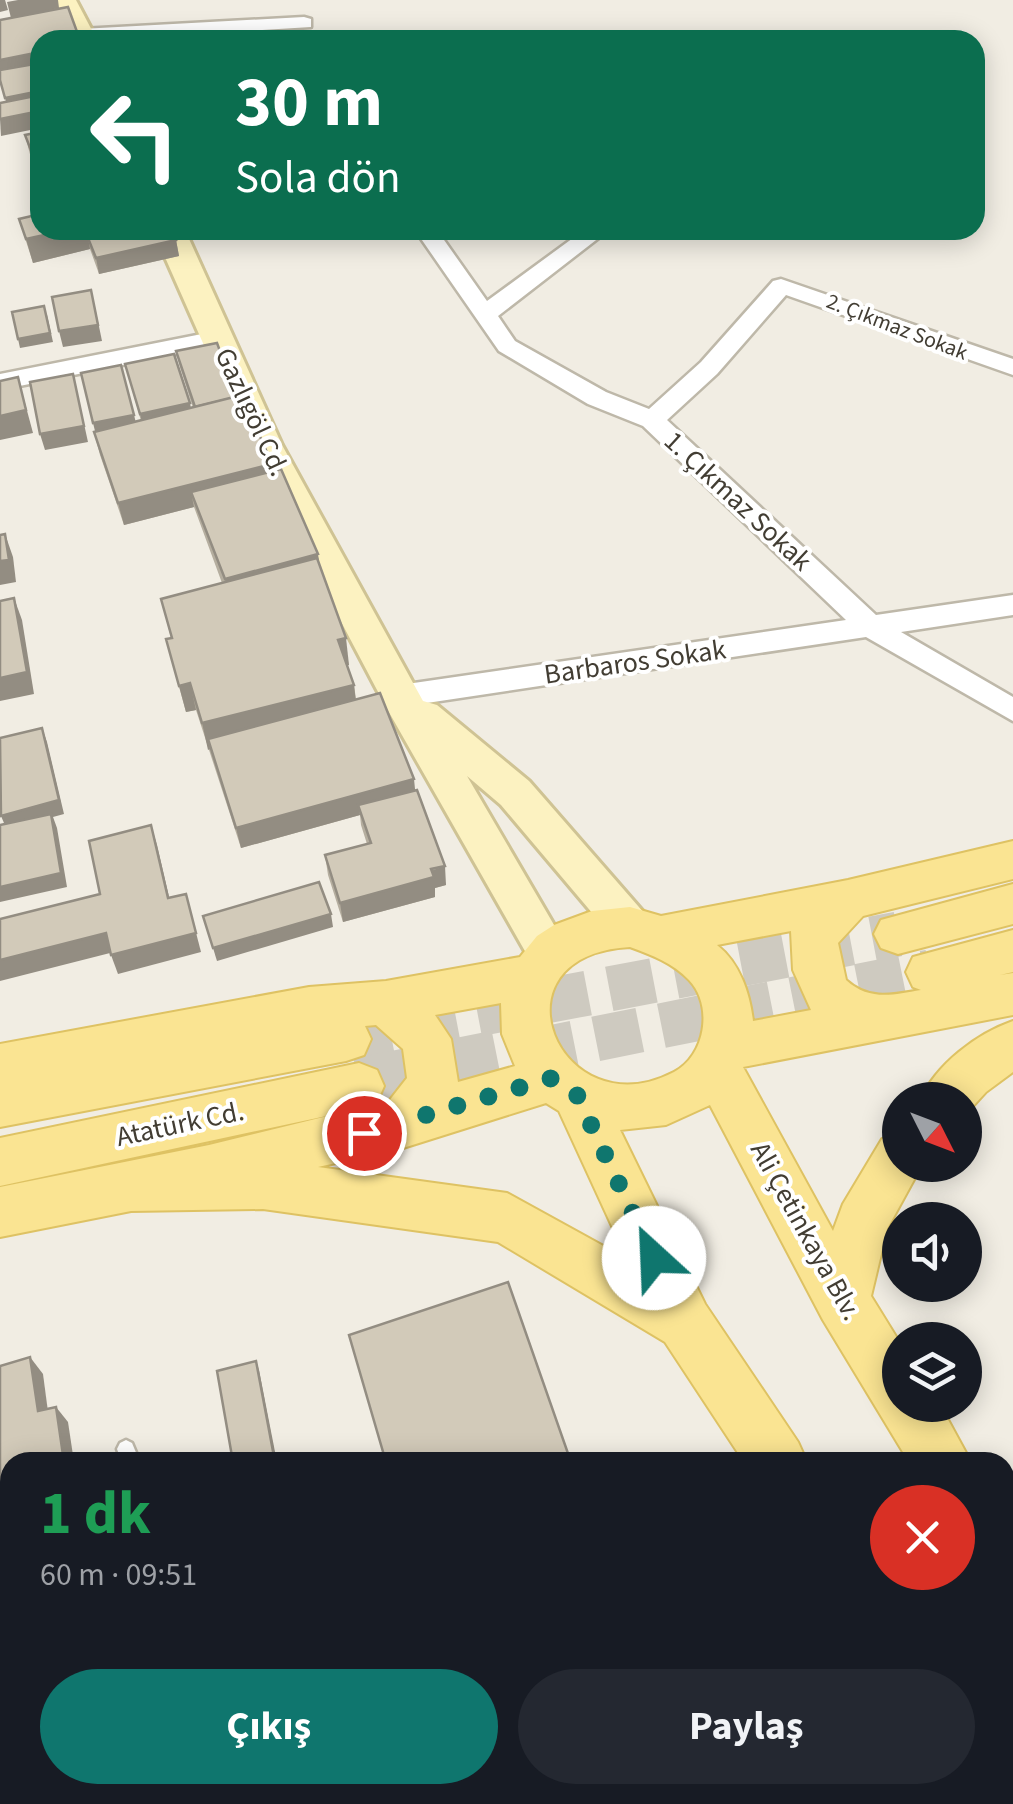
<!DOCTYPE html>
<html lang="tr">
<meta charset="utf-8">
<style>
:root{--surface:#171b24;--page:#242831;--text:#f1f3f6;--muted:#9ea1a6;--accent:#0f766e}
body{margin:0;font-family:"Source Sans 3",sans-serif;background:var(--page);color:var(--text);height:100vh;display:flex;flex-direction:column;font-size:38px;white-space:nowrap}
*{box-sizing:border-box;margin:0}
p{font-size:32px;color:var(--muted)}
.icon{flex:none;width:55px;height:55px;fill:none;stroke:currentColor;stroke-width:2;stroke-linecap:round;stroke-linejoin:round}
.map{position:relative;flex:1;overflow:hidden}
.details{position:absolute;left:0px;top:1452px;width:1015px;height:352px;display:flex;flex-direction:column;background:var(--surface);border-radius:30px 30px 0 0;box-shadow:0 5px 25px #0003}
.details>*{flex:none}
.guide{position:absolute;left:30px;top:30px;width:955px;height:210px;border-radius:30px;box-shadow:0 5px 25px #0003;background:#0b6e4f;color:#fff;overflow:hidden}
.needle{width:65px;rotate:132deg}
.tools{position:absolute;left:882px;top:1082px;display:grid;gap:20px}
.tools a{display:grid;place-items:center;width:100px;height:100px;border-radius:50%;background:var(--surface);box-shadow:0 5px 25px #0003;font-size:50px}
.pin{position:absolute;display:grid;place-items:center;width:85px;height:85px;color:#fff;margin:-42px;border:5px solid #fff;border-radius:50%;box-shadow:0 2px 10px #0007}
.me{position:absolute;width:110px;margin:-55px;rotate:335deg;stroke-linejoin:round;filter:drop-shadow(0 0 8px #0008)}
.turn{display:flex;align-items:center;gap:35px;height:210px;padding:0 40px;font-size:45px}
.turn .icon{width:130px;height:130px;stroke-width:2.5}
.turn b{display:block;font-size:70px;line-height:85px}
.round{display:grid;place-items:center;flex:none;width:105px;height:105px;border-radius:52px;background:var(--page)}
.summary{display:flex;align-items:center;justify-content:space-between;height:170px;padding:0 40px}
h1{font-size:60px;font-weight:700;line-height:75px;color:#1e9e55}
.cta{display:flex;gap:20px;margin-top:auto;padding:20px 40px}
.cta a{flex:1;height:115px;border-radius:60px;background:var(--accent);color:#fff;font-size:40px;font-weight:700;line-height:115px;text-align:center}
.cta a+a{background:var(--page);color:var(--text)}
.map>svg:first-child{display:block}
.lines{fill:none;stroke-linecap:round;stroke-linejoin:round}
.primary-tunnel-far1{stroke:#cecac0;stroke-width:45;stroke-dasharray:45 22;stroke-linecap:butt}
.primary-tunnel{stroke:#cecac0;stroke-width:56;stroke-dasharray:56 29;stroke-linecap:butt}
.lane-casing{stroke:#beb8a9;stroke-width:5}
.street-casing{stroke:#beb8a9;stroke-width:5}
.secondary-casing{stroke:#cfc394;stroke-width:6}
.primary-casing{stroke:#dec263;stroke-width:4}
.lane{fill:#fff;fill-rule:evenodd}
.street{fill:#fff;fill-rule:evenodd}
.secondary{fill:#fcf2c1;fill-rule:evenodd}
.primary{fill:#fae492;fill-rule:evenodd}
.wall{fill:#b5ae9f}
.shaded-wall{fill:#938d82}
.building{fill:#d2cab9;stroke:#938d82;stroke-width:2.5}
.route{stroke:#0f766e;stroke-width:18;stroke-dasharray:0 32.4}
.labels{text-anchor:middle;dominant-baseline:central;stroke-width:8;stroke-linejoin:round;paint-order:stroke}
.far-street-label{font-size:22px;fill:#423d33;stroke:#fff}
.street-label{font-size:28px;fill:#423d33;stroke:#fff}
</style>
<div class="map">
<svg width="1013" height="1804" viewBox="0 0 1013 1804">
<rect width="100%" height="100%" fill="#f1ede3"/>
<g class="lines">
<g class="primary-tunnel-far1">
<polyline points="346,1039 898,934"/>
<polyline points="530,1052 930,972"/>
</g>
<polyline class="primary-tunnel" points="359,1086 543,1049"/>
<defs>
<g id="lane">
<polygon points="126,1440 132,1443 140,1462 122,1462 117,1449 120,1443"/>
<polygon points="75,1795 107,1795 104,1802 100,1804 68,1804 71,1797"/>
<polygon points="226,1795 246,1795 247,1804 227,1804"/>
<polygon points="756,1795 776,1795 780,1804 760,1804"/>
</g>
<g id="street">
<polygon points="304,17 311,19 311,27 99,40 77,40 71,35 81,29"/>
<polygon points="415,230 437,230 487,301 584,230 609,230 498,316 515,341 606,392 649,409 701,362 773,281 781,279 1013,359 1013,375 786,295 717,374 667,420 876,615 1013,595 1013,615 901,632 1013,697 1013,721 866,637 400,707 390,704 386,696 390,688 400,685 846,620 643,426 588,404 499,351"/>
<polygon points="217,331 229,339 225,344 0,390 0,374"/>
</g>
<g id="secondary">
<polygon points="48,0 76,0 97,40 69,40"/>
<polygon points="153,230 185,230 282,445 423,701 437,705 529,781 645,914 651,927 645,940 630,945 615,940 501,805 467,776 571,954 564,967 549,973 534,967 386,707 248,445"/>
</g>
<g id="primary">
<path d="M 1013,841 L 1013,879 L 863,916 L 838,943 L 846,980 C 869,1001 892,995 921,990 L 913,987 L 906,972 L 913,957 L 1013,930 L 1013,972 L 1000,975 L 1013,973 L 1013,1015 L 743,1067 L 833,1231 L 843,1204 L 882,1139 L 900,1132 L 900,1165 L 922,1165 L 887,1229 L 871,1296 L 900,1343 L 900,1405 L 940,1405 L 971,1462 L 909,1462 L 823,1320 L 710,1105 L 666,1125 L 620,1130 L 705,1304 L 798,1442 L 807,1462 L 744,1462 L 665,1342 L 498,1242 L 263,1209 L 131,1211 L 0,1237 L 0,1187 L 209,1145 L 389,1101 L 407,1078 L 403,1049 L 376,1025 L 365,1026 L 371,1039 L 364,1055 L 346,1061 L 0,1127 L 0,1044 L 309,987 L 386,981 L 520,957 L 537,936 L 554,925 L 592,911 L 630,907 L 661,916 L 848,880 ZM 791,931 L 793,970 L 811,1010 L 753,1021 C 750,994 740,963 717,945 ZM 630,947 C 652,955 673,963 689,980 C 714,1006 705,1056 674,1072 C 559,1132 485,955 630,947 ZM 501,1003 L 502,1034 L 515,1066 L 458,1082 L 451,1039 L 435,1015 ZM 546,1103 L 559,1111 L 627,1259 L 507,1193 L 318,1167 L 403,1148 Z"/>
<polygon points="1013,884 1013,924 898,954 881,948 874,934 881,920"/>
<path d="M 1013,1021 L 1013,1072 L 986,1092 L 965,1115 L 965,1100 L 920,1100 C 937,1064 976,1034 1013,1021 Z"/>
<polygon points="359,1063 377,1070 384,1086 377,1102 359,1109 0,1186 0,1138"/>
<polygon points="1005,1534 1013,1537 1013,1607 1005,1604"/>
<polygon points="1005,1766 1013,1769 1013,1804 970,1804 966,1795 1005,1795"/>
</g>
</defs>
<use href="#lane" class="lane-casing"/>
<use href="#street" class="street-casing"/>
<use href="#secondary" class="secondary-casing"/>
<use href="#primary" class="primary-casing"/>
<use href="#lane" class="lane"/>
<use href="#street" class="street"/>
<use href="#secondary" class="secondary"/>
<use href="#primary" class="primary"/>
</g>
<g class="wall">
<polygon points="40,132 40,182 31,158 25,135"/>
<polygon points="19,219 176,240 179,256 99,274 90,249 33,263"/>
<polygon points="176,351 237,397 319,563 349,665 347,665 354,685 356,699 415,790 446,885 435,888 435,897 343,922 328,875 325,855 367,844 361,825 360,815 241,848 196,710 186,712 166,639 171,638 161,599 222,583 194,507 124,525 100,455 94,432 141,421 125,364 191,408 193,408 180,367"/>
</g>
<g class="shaded-wall">
<polygon points="0,0 5,0 8,10 0,12"/>
<polygon points="18,0 58,0 59,8 11,18 7,2"/>
<polygon points="40,52 40,76 0,80 0,60"/>
<polygon points="40,91 40,108 9,114 5,98"/>
<polygon points="40,111 40,128 1,136 0,119"/>
<polygon points="67,230 167,230 88,238 90,249 33,263 26,239"/>
<polygon points="176,240 179,256 99,274 96,258"/>
<polygon points="95,307 102,341 63,347 59,331"/>
<polygon points="47,315 53,342 20,348 18,339"/>
<polygon points="73,374 88,442 45,450 40,434"/>
<polygon points="18,377 33,433 0,440 0,416"/>
<polygon points="190,403 193,419 144,430 140,414"/>
<polygon points="134,415 138,431 97,439 93,423"/>
<polygon points="272,464 275,487 191,492 194,507 124,525 118,503"/>
<polygon points="5,534 13,557 16,582 0,585 0,561"/>
<polygon points="318,554 321,576 229,601 225,579"/>
<polygon points="14,598 22,620 34,694 0,701 0,678"/>
<polygon points="346,638 349,665 341,667 338,640"/>
<polygon points="190,683 196,710 186,712 179,686"/>
<polygon points="354,685 357,712 208,739 210,749 208,750 202,723"/>
<polygon points="42,728 47,742 64,814 53,817 57,828 67,887 0,902 0,887 7,830 1,816"/>
<polygon points="414,779 416,799 358,805 360,815 241,848 236,828"/>
<polygon points="151,825 157,845 174,918 168,898"/>
<polygon points="445,866 446,885 435,888 435,897 343,922 340,903"/>
<polygon points="186,894 201,952 118,974 111,955"/>
<polygon points="331,914 333,927 217,961 213,948"/>
<polygon points="106,933 114,952 0,981 0,960"/>
<polygon points="30,1357 43,1374 50,1427 38,1411"/>
<polygon points="256,1361 259,1370 277,1462 275,1462"/>
<polygon points="56,1407 68,1422 74,1462 64,1462"/>
<polygon points="10,1707 10,1720 0,1723 0,1710"/>
</g>
<g class="building">
<polygon points="68,7 80,40 40,40 40,52 0,60 0,20"/>
<polygon points="40,63 40,91 5,98 0,80 0,70"/>
<polygon points="40,95 40,111 0,119 0,103"/>
<polygon points="40,132 40,173 25,135"/>
<polygon points="40,214 40,230 67,230 26,239 19,219"/>
<polygon points="122,230 172,230 176,240 96,258 88,238"/>
<polygon points="91,290 98,325 59,331 52,297"/>
<polygon points="44,306 50,333 18,339 12,312"/>
<polygon points="217,343 237,397 195,407 176,351"/>
<polygon points="174,354 190,403 140,414 125,364"/>
<polygon points="121,365 134,415 93,423 81,373"/>
<polygon points="73,374 84,426 40,434 30,382"/>
<polygon points="18,377 26,410 0,416 0,381"/>
<polygon points="242,395 272,464 118,503 94,432"/>
<polygon points="281,469 318,554 225,579 191,492"/>
<polygon points="5,534 9,560 0,561 0,535"/>
<polygon points="317,558 346,638 338,640 354,685 202,723 190,683 179,686 166,639 172,638 161,599"/>
<polygon points="14,598 27,672 0,678 0,601"/>
<polygon points="380,693 414,779 236,828 208,739"/>
<polygon points="42,728 59,800 1,816 0,738"/>
<polygon points="417,790 445,866 431,869 434,877 340,903 325,855 371,843 358,805"/>
<polygon points="51,814 61,873 0,887 0,825"/>
<polygon points="151,825 168,898 186,894 196,933 111,955 106,933 0,960 0,919 100,894 89,841"/>
<polygon points="319,882 331,914 213,948 203,916"/>
<polygon points="508,1282 571,1462 386,1462 349,1335"/>
<polygon points="30,1357 38,1411 56,1407 64,1462 10,1462 10,1707 0,1710 0,1366"/>
<polygon points="256,1361 275,1462 233,1462 217,1371"/>
<polygon points="320,1795 459,1795 462,1804 323,1804"/>
<polygon points="534,1795 578,1795 581,1804 537,1804"/>
<polygon points="613,1795 712,1795 715,1803 711,1804 616,1804"/>
</g>
<g class="lines">
<polyline class="route" points="364,1133 552,1078 577,1095 654,1258"/>
</g>
<g class="labels">
<g class="far-street-label">
<text transform="translate(897 327) rotate(21)">2. Çıkmaz Sokak</text>
</g>
<g class="street-label">
<text transform="translate(252 412) rotate(65)">Gazlıgöl Cd.</text>
<text transform="translate(738 501) rotate(43)">1. Çıkmaz Sokak</text>
<text transform="translate(635 662) rotate(-8)">Barbaros Sokak</text>
<text transform="translate(180 1124) rotate(-12)">Atatürk Cd.</text>
<text transform="translate(806 1231) rotate(61)">Ali Çetinkaya Blv.</text>
</g>
</g>
</svg>
<div class="tools">
<a><svg class="needle" viewBox="-14 -14 28 28"><path d="M0-13l5 13h-10z" fill="#e53935"/><path d="M0 13l5-13h-10z" fill="#9ea1a6"/></svg></a>
<a><svg class="icon" aria-label="sound" viewBox="0 0 24 24"><path d="M4 9h4l5-4v14l-5-4H4zM17 9q2 3 0 6"/></svg></a>
<a><svg class="icon" aria-label="layers" viewBox="0 0 24 24"><path d="M12 4l9 5-9 5-9-5zM3 14l9 5 9-5"/></svg></a>
</div>
<div class="pin" style="left:364px;top:1133px;background:#d93025"><svg class="icon" aria-label="arrive" viewBox="0 0 24 24"><path d="M6 21V4h12l-3 4 3 4H6"/></svg></div>
<svg class="me" style="left:654px;top:1258px" viewBox="-20 -20 40 40"><circle r="19" fill="#fff"/><path d="M0-13L10 11 0 6-10 11z" fill="#0f766e"/></svg>
<div class="guide">
<div class="turn"><svg class="icon" aria-label="left" viewBox="0 0 24 24"><path d="M17 20v-9H6M10 6l-5 5 5 5"/></svg><div><b>30 m</b>Sola dön</div></div>
</div>
<section class="details">
<div class="summary"><div><h1>1 dk</h1><p>60 m · 09:51</p></div><a class="round" style="background:#d93025;color:#fff"><svg class="icon" aria-label="close" viewBox="0 0 24 24"><path d="M6 6l12 12M18 6L6 18"/></svg></a></div>
<div class="cta"><a>Çıkış</a><a>Paylaş</a></div>
</section>
</div>
